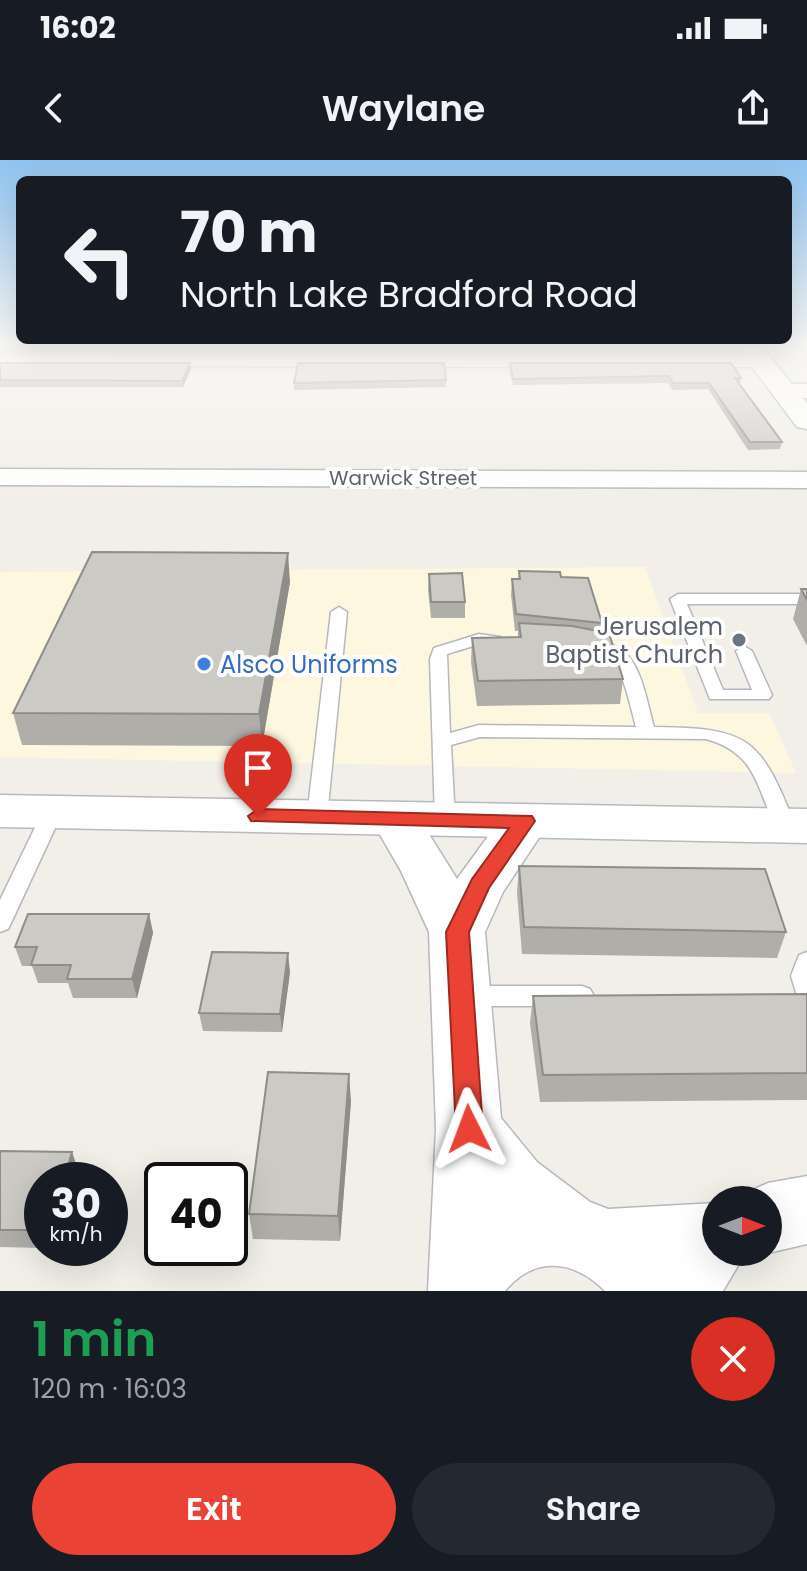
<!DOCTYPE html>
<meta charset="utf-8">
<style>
:root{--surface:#171b24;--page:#242831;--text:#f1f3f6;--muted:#9ea1a6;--accent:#ea4335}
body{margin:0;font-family:Poppins,sans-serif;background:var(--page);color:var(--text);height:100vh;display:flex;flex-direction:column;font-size:30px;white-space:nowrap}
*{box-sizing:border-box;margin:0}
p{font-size:26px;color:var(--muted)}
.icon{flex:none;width:44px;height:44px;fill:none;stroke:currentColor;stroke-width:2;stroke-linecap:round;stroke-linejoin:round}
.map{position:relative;height:1131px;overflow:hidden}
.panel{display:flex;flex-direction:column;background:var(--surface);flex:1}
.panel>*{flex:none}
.guide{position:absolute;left:16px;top:16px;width:776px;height:168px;border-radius:12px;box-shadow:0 8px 32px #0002;background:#171b24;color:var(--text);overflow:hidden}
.needle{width:52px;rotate:90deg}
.buttons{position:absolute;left:702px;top:1026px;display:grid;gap:16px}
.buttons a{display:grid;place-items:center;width:80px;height:80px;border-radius:50%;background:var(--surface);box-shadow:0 8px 32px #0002;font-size:40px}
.speed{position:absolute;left:24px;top:1002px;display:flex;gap:16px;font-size:40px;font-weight:700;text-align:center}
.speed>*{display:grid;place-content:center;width:104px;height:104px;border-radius:50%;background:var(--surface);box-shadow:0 8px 32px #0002;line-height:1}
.speed small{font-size:20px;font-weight:400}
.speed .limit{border:4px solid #111;border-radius:12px;background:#fff;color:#111}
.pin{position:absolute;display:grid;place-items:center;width:68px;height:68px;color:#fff;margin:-82px -34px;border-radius:50% 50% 50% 0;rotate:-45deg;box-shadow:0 0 8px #0007}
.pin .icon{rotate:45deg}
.me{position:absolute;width:88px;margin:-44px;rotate:357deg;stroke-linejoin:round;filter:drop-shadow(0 0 6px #0008)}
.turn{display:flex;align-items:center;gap:28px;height:168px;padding:0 32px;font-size:36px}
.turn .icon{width:104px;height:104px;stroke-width:2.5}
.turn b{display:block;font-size:56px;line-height:68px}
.round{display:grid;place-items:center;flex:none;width:84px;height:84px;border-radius:42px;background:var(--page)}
.overview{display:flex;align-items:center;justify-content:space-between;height:136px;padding:0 32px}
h1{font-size:48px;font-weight:600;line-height:60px;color:#1e9e55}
.action{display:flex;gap:16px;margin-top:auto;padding:16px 32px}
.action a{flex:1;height:92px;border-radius:48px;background:var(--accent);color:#fff;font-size:32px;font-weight:600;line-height:92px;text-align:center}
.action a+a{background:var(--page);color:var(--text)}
.status{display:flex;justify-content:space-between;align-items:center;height:56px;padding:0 40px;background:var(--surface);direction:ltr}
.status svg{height:22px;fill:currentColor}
header{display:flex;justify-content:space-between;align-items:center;height:104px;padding:0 32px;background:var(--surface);font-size:36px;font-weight:600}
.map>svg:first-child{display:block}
.commercial{fill:#fef7e0}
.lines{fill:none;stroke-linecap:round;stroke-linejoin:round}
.service-casing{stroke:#b5b8bc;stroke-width:3}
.minor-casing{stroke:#b5b8bc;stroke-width:3}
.tertiary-casing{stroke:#b5b8bc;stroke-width:3}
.secondary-casing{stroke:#b6babf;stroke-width:3}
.service{fill:#fff;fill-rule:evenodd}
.minor{fill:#fff;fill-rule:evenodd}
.tertiary{fill:#fff;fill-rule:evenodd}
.secondary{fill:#fff;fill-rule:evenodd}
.wall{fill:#afaea9}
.shaded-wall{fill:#8f8d8a}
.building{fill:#cccac5;stroke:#8f8d8a;stroke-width:2}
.route{fill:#ea4335;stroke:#982c22;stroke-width:2}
.worship-dot{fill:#6b7280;stroke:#fff;stroke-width:3}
.shop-dot{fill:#3f7fe0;stroke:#fff;stroke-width:3}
.labels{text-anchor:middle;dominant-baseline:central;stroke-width:8;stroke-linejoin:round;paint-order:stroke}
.far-street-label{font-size:20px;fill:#5f6368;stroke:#fff}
.worship-label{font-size:24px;fill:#5b616d;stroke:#fff;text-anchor:end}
.shop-label{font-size:24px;fill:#366cbe;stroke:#fff;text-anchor:start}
</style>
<div class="status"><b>16:02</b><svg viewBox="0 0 49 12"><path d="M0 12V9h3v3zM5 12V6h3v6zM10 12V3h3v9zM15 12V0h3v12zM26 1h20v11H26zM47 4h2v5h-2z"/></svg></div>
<header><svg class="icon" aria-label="back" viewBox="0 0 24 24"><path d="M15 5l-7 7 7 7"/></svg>Waylane<svg class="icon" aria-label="share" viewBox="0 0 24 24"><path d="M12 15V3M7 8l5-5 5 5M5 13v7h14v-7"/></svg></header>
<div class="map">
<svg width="807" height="1131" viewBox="0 0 807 1131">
<rect width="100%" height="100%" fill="#f1efe8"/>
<polygon class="commercial" points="645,407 698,553 769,553 796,613 0,597 0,412"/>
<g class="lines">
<defs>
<g id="service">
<polygon points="678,434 807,434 807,444 687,444 723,530 752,530 736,491 744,486 752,491 772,535 769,539 710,539 670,439"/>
<polygon points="339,447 347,452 327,657 324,662 310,662 307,657 331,452"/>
<path d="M 479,474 L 500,477 L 502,480 L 500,483 L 480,484 L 447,494 L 450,573 L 479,565 L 636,567 C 631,549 622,503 607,494 C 599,489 590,490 583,484 L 591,479 C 600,482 614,484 622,490 C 642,505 647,543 654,567 C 749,568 760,577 795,665 L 792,670 L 778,670 C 755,629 759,594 706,579 L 480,577 L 451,585 L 455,660 L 452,665 L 438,665 L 435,660 L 430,499 L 434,488 Z"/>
<polygon points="53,644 60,646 63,651 11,763 8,769 0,772 0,740 43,651 46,646"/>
<polygon points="807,792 807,845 799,842 791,816 799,795"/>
<polygon points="468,826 582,826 590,829 594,836 590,843 582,846 468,846 460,843 456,836 460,829"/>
</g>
<g id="minor">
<polygon points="0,194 760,195 771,201 760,207 0,206"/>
<polygon points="783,224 807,224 807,238 775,236 772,231 775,226"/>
<polygon points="0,309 807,312 807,328 0,325"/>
</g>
<g id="tertiary">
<polygon points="734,183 759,183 807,243 807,269 797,267"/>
<path d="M 395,642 L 412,647 L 457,719 L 508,649 L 525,644 L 542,649 L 550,661 L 503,732 L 485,772 L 501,958 L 537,1002 L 590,1042 L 608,1049 L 716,1043 L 716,1092 L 746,1092 L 723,1131 L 605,1131 C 575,1100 534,1095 505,1131 L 428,1131 L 436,969 L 429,772 L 401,711 L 371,659 L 378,647 Z"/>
<polygon points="807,1016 807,1084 768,1093 767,1092 768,1040 740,1040 743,1034 768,1023"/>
</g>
<polygon id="secondary" points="0,635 807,649 807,683 0,667"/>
</defs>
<use href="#service" class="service-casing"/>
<use href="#minor" class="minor-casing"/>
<use href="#tertiary" class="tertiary-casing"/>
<use href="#secondary" class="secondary-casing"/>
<use href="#service" class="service"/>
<use href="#minor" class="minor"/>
<use href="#tertiary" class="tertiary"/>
<use href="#secondary" class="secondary"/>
</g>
<g class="wall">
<polygon points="0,183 202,183 199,191 0,191"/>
<polygon points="442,183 442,192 303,191 302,185"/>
<polygon points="503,183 719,183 720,185 719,192 505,192"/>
<polygon points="0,203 191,209 183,227 0,227"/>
<polygon points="510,203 741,218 740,224 782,282 780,289 748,290 708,229 672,230 668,223 513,225 509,210"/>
<polygon points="446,220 446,227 294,230 294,223"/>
<polygon points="519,411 561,417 602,463 601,471 623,519 620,544 477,546 471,502 472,478 518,477 518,471 515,471 511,435 512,419 518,419"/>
<polygon points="429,414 465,442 465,458 431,458 428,430"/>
<polygon points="290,422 262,586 22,585 13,553"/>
<polygon points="801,429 807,429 807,486 793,459"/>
<polygon points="519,706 786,772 777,798 522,794 517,732"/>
<polygon points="149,754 153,773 137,838 73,838 68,823 38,823 32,806 22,806 15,787"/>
<polygon points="290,812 282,872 203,871 199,853"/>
<polygon points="807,834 807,940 540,942 530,863 533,836"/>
<polygon points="351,941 340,1081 253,1079 249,1054"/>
<polygon points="0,991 72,992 78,1010 42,1020 42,1088 0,1087"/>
</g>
<g class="shaded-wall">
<polygon points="190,203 191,209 183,227 182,221"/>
<polygon points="288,393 290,422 262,586 259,554"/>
<polygon points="149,754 153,773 137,838 132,819"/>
<polygon points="288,793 290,812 282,872 280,854"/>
<polygon points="349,914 351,941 340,1081 338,1056"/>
<polygon points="72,992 78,1010 75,1020 64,1020"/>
</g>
<g class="building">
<polygon points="0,183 199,183 198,185 0,185"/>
<polygon points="303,183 442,183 442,185 302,185"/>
<polygon points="505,183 719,183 720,185 506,184"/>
<polygon points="0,203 190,203 182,221 0,220"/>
<polygon points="298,203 444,203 446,220 294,223"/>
<polygon points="510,203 731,203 741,218 735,218 782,282 750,282 709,223 673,223 669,216 513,219"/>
<polygon points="92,392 288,393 259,554 13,553"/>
<polygon points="519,411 560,412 561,417 588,418 602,463 516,454 512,419 520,419"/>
<polygon points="462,413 465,442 431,442 429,414"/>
<polygon points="801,429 807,429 807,440"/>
<polygon points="519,463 572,466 609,473 623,519 478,521 472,478 521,477"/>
<polygon points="519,706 765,709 786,772 524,767"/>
<polygon points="28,754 149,754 132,819 67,819 71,805 31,805 37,787 15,787"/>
<polygon points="212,792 288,793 280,854 199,853"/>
<polygon points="807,834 807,913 543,915 533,836"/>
<polygon points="268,912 349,914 338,1056 249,1054"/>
<polygon points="0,991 72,992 64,1020 42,1020 42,1070 0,1070"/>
</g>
<linearGradient id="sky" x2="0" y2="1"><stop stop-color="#8fc3f1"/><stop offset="0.54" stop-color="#f9f8f5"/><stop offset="1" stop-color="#f9f8f5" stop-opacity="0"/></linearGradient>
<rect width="807" height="342" fill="url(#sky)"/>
<polygon class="route" points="258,649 532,656 535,661 489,728 469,772 483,969 479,978 469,981 460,978 456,969 446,772 472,719 509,668 251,661 248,656"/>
<circle class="worship-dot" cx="739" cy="480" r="8"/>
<circle class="shop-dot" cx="204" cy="504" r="8"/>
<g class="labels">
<g class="far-street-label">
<text x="403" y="318">Warwick Street</text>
</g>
<g class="worship-label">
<text x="723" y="466">Jerusalem<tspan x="723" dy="28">Baptist Church</tspan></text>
</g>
<g class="shop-label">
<text x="220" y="504">Alsco Uniforms</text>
</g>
</g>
</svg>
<div class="buttons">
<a><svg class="needle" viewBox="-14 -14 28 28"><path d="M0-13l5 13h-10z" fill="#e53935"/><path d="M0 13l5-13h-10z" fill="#9ea1a6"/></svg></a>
</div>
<div class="speed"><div>30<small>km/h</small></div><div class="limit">40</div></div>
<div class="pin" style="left:258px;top:656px;background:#d93025"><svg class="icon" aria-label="arrive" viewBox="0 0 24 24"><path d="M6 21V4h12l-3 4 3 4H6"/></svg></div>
<svg class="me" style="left:469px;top:969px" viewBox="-20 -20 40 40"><path d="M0-17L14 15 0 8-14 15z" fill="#ea4335" stroke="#fff" stroke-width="4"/></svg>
<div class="guide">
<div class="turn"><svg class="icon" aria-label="left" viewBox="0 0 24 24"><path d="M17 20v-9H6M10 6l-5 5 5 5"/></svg><div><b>70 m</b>North Lake Bradford Road</div></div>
</div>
</div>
<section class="panel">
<div class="overview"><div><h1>1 min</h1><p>120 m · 16:03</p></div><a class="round" style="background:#d93025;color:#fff"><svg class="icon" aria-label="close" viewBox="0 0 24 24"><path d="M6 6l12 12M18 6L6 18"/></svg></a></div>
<div class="action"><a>Exit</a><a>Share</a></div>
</section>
